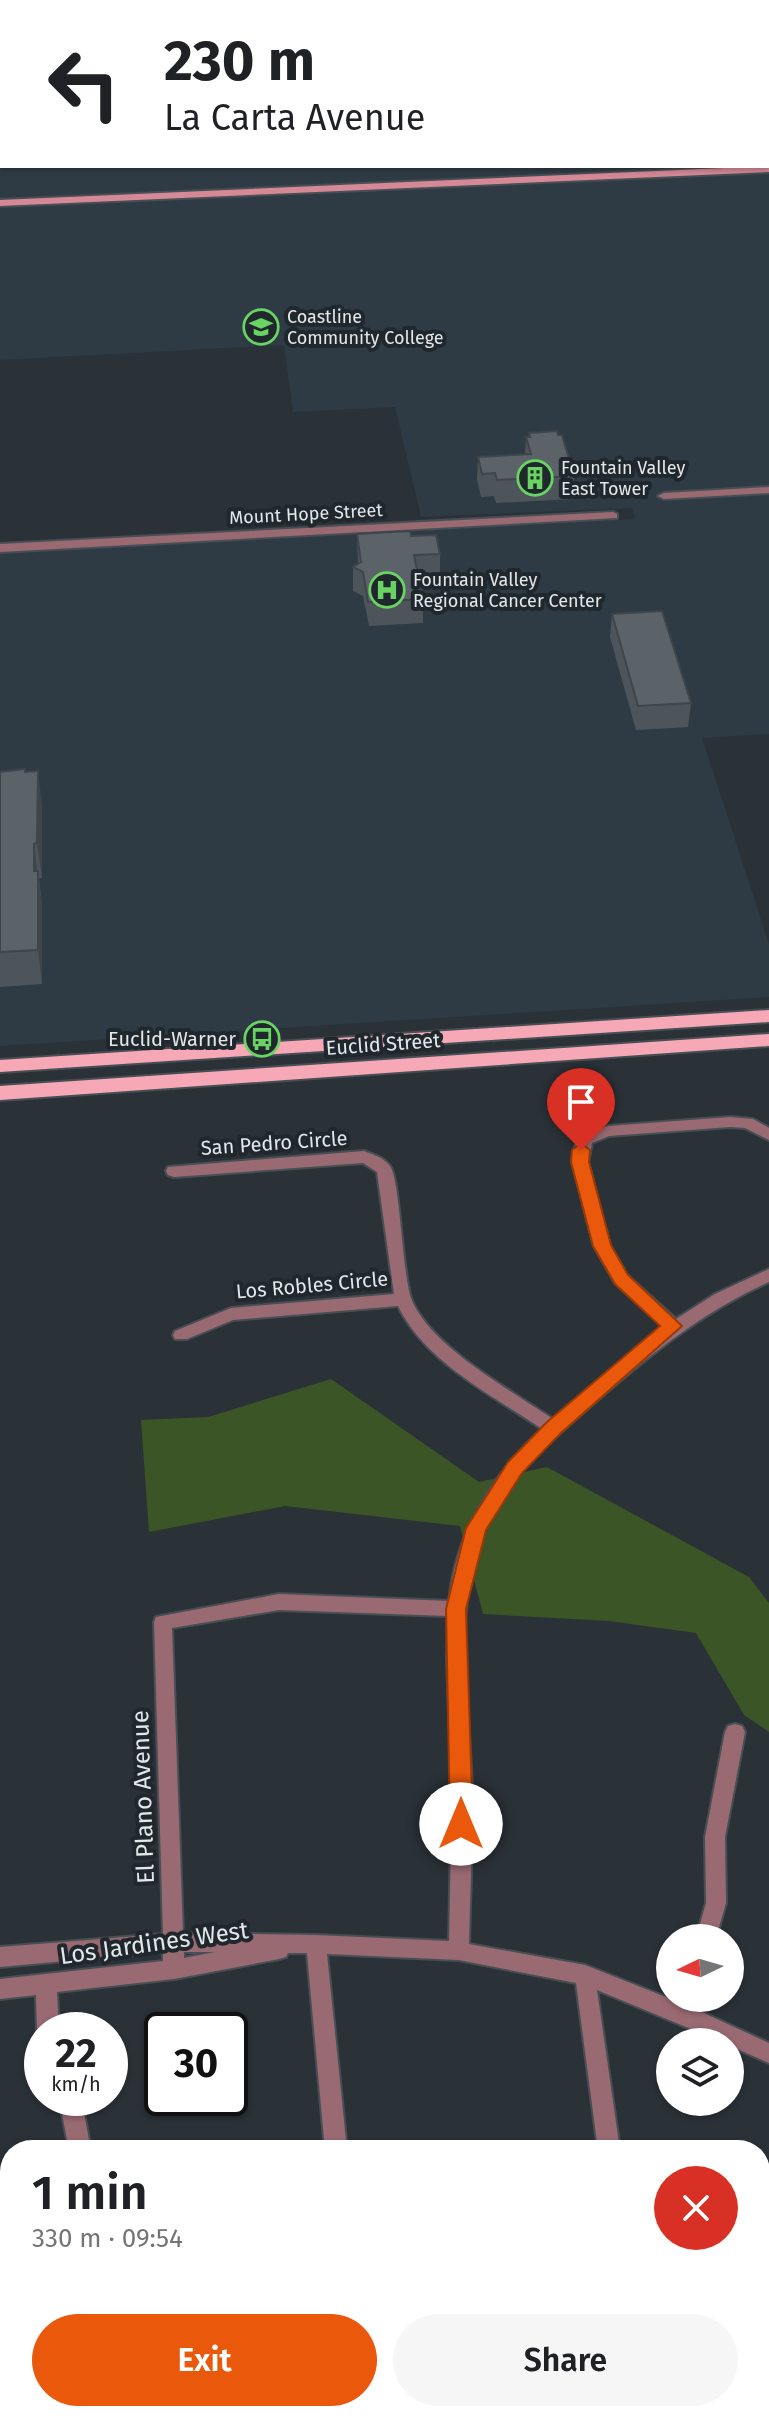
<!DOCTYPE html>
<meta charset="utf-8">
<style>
:root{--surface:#fff;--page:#f6f6f6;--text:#202124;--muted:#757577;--accent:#ea580c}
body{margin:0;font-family:"Fira Sans",sans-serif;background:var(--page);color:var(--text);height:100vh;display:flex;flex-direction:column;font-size:30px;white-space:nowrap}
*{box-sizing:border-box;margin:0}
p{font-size:26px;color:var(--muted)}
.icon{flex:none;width:44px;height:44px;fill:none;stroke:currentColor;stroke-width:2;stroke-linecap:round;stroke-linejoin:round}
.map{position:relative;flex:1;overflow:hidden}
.details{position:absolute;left:0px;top:2140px;width:770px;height:282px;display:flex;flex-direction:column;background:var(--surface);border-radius:32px 32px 0 0;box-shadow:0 2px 6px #0004}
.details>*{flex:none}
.guide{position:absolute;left:0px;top:0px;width:770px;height:168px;box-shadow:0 2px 6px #0004;background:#fff;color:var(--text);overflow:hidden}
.needle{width:52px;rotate:265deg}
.fabs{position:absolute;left:656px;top:1924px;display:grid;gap:16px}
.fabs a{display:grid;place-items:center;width:88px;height:88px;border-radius:50%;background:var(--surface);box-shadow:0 2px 6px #0004;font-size:40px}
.speed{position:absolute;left:24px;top:2012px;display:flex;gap:16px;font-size:40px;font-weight:700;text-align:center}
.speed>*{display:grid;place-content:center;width:104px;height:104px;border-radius:50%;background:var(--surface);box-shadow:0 2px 6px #0004;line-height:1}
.speed small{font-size:20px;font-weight:400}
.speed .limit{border:4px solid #111;border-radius:12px;background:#fff;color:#111}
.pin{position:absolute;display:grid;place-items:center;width:68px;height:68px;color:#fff;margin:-82px -34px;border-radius:50% 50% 50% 0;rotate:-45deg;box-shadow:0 0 8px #0007}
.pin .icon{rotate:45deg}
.me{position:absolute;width:88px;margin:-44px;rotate:0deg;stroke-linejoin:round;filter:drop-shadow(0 0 6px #0008)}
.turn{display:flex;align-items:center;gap:28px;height:168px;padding:0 32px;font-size:36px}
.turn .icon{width:104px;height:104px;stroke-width:2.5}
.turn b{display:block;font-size:56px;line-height:68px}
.round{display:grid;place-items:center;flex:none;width:84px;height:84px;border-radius:42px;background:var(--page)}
.headline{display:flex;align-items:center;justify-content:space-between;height:136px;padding:0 32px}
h1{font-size:48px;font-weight:600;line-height:60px}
.cta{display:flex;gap:16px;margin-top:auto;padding:16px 32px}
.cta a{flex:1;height:92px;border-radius:48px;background:var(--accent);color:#fff;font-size:32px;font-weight:600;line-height:92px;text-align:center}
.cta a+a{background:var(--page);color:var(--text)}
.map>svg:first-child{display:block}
.built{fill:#2e3b45}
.green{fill:#3c5526}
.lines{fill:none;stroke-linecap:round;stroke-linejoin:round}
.street-casing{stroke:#474e54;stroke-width:4}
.secondary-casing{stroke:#474e54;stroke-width:4}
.primary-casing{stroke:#474e54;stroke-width:4}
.street{fill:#9a6a72;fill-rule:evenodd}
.secondary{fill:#d58997;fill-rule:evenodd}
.primary{fill:#f7a8b6;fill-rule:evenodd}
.wall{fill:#4e555a}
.shaded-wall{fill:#40454a}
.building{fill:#5b6369;stroke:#40454a;stroke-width:2}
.route{fill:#ea580c;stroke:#983908;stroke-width:2}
.labels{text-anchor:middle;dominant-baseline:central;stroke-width:8;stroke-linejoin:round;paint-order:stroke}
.far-poi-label{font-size:18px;fill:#e2e7ea;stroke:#20282d;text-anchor:start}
.far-street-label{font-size:18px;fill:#e2e7ea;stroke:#20282d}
.poi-label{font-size:20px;fill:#e2e7ea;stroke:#20282d;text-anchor:end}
.street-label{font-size:20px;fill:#e2e7ea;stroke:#20282d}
.near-street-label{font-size:24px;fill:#e2e7ea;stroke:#20282d}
</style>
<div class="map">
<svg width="769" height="2421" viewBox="0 0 769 2421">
<rect width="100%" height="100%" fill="#2a3137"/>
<polygon class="built" points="357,0 769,0 769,734 702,738 769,944 769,997 0,1046 0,553 635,519 632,508 421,517 395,407 293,412 284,345 0,360 0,115 2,166 768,166 768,2"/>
<polygon class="green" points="331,1379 479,1482 547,1467 749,1577 769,1603 769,1732 744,1715 696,1633 609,1621 483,1614 460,1526 285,1506 149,1532 141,1420 208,1417"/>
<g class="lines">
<defs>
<g id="street">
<polygon points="713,0 721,0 722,2 714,2"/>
<rect x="768" y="98" width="1" height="8"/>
<polygon points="769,487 769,493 664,499 658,496 664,493"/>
<polygon points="613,512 617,514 617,518 0,552 0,544"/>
<path d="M 730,1117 L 753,1119 L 769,1128 L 769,1140 L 745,1128 L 730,1127 L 609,1136 L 592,1143 L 588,1162 L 610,1246 L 627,1275 L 676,1319 L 715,1294 L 769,1269 L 769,1282 C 706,1310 652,1353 600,1398 C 561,1432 518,1466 493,1512 C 447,1597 470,1701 472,1792 C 473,1843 470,1893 469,1944 L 585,1965 L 676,2001 L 677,1998 L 697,1998 L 695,2009 L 769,2043 L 769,2063 L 730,2046 L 730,2042 L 722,2042 L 597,1990 L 620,2150 L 598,2150 L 576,1983 L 459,1960 L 327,1954 L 347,2150 L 325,2150 L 307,1953 L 288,1953 L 286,1957 L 279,1959 L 174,1979 L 57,1992 L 59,2030 L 42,2030 L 41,2037 L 37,2030 L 36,1995 L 0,1999 L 0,1979 L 163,1961 L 163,1952 L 0,1967 L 0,1947 L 163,1934 L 154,1622 L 156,1617 L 279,1594 L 449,1601 C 456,1531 492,1476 542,1429 C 492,1395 425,1362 398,1306 L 233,1320 L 187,1339 L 175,1339 L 173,1335 L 175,1331 L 231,1308 L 394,1294 L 377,1172 L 363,1163 L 174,1177 L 168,1175 L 166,1171 L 168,1167 L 364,1151 C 374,1155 383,1157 390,1166 C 400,1179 402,1271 411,1298 C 428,1345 512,1391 553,1419 L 664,1327 L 615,1283 L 594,1246 L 572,1162 C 573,1152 575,1144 580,1135 L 608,1126 ZM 279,1610 L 448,1616 L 447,1660 L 452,1793 L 449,1941 L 316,1935 L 183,1933 L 172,1628 ZM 184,1952 L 215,1952 L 184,1958 Z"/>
<polygon points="735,1724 742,1726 745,1732 725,1837 726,1903 716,1938 696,1938 706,1903 705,1837 725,1732 728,1726"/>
<polygon points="59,2098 81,2098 91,2150 69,2150"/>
<polygon points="769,2229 769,2251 760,2252 760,2230"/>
<polygon points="0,2332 10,2333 10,2355 0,2354"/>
<rect x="65" y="2412" width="24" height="9"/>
<polygon points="347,2412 371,2412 372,2421 348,2421"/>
</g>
<polygon id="secondary" points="769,166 769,172 0,206 0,200"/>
<g id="primary">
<polygon points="769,1010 769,1022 0,1072 0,1060"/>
<polygon points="769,1034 769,1046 0,1100 0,1086"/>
</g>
</defs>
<use href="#street" class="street-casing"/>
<use href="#secondary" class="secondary-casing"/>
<use href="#primary" class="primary-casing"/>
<use href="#street" class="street"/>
<use href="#secondary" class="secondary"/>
<use href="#primary" class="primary"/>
</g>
<g class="wall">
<polygon points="529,433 574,476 573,499 496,503 494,496 481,497 477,480 478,457 525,454 526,437 529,437"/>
<polygon points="357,534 411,536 440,554 440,577 419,578 423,599 423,623 369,626 363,596 353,591 353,567 358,564"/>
<polygon points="612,614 691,703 688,727 636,730 610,637"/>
<polygon points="0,772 25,772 42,805 42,878 39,878 42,905 42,984 0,987"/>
</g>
<g class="shaded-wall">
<polygon points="38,771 42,805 42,878 37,843"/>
<polygon points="34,844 38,878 34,871"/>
<polygon points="38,871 42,905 42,984 38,950"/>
</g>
<g class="building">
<polygon points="557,431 558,435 562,435 574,476 497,480 495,473 482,474 478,457 531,454 526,437 530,437 529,433"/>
<polygon points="410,531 411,536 436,535 440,554 414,555 423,599 368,602 363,572 353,567 361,562 357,534"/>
<polygon points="662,611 691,703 638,706 612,614"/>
<polygon points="25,769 25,772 38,771 37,843 34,844 34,871 38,871 38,950 0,952 0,772"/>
</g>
<polygon class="route" points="581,1143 590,1150 589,1162 611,1245 628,1275 682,1326 561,1433 522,1473 486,1530 466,1609 473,1824 469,1831 461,1834 453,1831 450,1824 446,1609 466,1528 508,1462 547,1422 660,1326 615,1284 593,1246 571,1162 572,1150"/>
<defs>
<symbol id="school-ring" viewBox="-11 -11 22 22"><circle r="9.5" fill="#20282d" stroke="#69d464" stroke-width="1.5"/><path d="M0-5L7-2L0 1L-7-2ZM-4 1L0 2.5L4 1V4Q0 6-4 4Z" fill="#69d464"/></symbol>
<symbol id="building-ring" viewBox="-11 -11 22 22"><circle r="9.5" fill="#20282d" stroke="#69d464" stroke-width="1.5"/><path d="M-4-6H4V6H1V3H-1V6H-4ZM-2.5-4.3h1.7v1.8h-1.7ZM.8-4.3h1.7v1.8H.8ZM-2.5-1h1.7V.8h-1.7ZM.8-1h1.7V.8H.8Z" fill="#69d464"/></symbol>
<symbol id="hospital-ring" viewBox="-11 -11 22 22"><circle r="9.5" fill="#20282d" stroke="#69d464" stroke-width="1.5"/><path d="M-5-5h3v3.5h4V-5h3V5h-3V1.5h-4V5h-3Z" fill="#69d464"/></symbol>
<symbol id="bus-ring" viewBox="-11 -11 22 22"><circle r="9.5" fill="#20282d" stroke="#69d464" stroke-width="1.5"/><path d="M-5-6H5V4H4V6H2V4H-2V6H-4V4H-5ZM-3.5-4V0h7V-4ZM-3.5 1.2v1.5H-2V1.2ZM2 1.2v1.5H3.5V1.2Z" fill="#69d464"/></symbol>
</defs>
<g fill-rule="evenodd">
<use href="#school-ring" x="241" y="307" width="40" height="40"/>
<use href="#building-ring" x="515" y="458" width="40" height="40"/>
<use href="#hospital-ring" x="367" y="570" width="40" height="40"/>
<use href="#bus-ring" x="242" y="1019" width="40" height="40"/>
</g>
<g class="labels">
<g class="far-poi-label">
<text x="287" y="317">Coastline<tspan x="287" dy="21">Community College</tspan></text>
<text x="561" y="468">Fountain Valley<tspan x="561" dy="21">East Tower</tspan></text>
<text x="413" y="580">Fountain Valley<tspan x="413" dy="21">Regional Cancer Center</tspan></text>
</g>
<g class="far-street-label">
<text transform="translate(306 514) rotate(-3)">Mount Hope Street</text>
</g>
<g class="poi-label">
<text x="236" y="1039">Euclid-Warner</text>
</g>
<g class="street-label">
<text transform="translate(383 1044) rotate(-4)">Euclid Street</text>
<text transform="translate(274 1143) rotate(-4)">San Pedro Circle</text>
<text transform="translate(312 1285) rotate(-5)">Los Robles Circle</text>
</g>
<g class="near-street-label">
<text transform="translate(143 1797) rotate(-92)">El Plano Avenue</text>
<text transform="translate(154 1943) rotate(-8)">Los Jardines West</text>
</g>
</g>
</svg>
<div class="fabs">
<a><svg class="needle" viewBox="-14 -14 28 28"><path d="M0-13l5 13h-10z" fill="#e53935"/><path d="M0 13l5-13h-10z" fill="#757577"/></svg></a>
<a><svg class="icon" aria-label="layers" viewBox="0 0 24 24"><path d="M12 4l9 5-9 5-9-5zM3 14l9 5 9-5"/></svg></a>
</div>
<div class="speed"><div>22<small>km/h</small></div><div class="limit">30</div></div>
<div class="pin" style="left:581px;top:1150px;background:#d93025"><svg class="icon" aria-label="arrive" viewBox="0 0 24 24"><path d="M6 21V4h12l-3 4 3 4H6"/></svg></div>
<svg class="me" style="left:461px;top:1824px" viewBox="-20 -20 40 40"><circle r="19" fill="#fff"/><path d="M0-13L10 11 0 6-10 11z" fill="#ea580c"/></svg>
<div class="guide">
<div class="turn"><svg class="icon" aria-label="left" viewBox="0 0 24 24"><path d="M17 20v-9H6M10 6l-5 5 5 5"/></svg><div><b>230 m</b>La Carta Avenue</div></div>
</div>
<section class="details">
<div class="headline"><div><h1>1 min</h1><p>330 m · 09:54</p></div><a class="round" style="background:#d93025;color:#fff"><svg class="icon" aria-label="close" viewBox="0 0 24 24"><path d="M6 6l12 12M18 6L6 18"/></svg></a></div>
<div class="cta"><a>Exit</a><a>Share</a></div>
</section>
</div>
